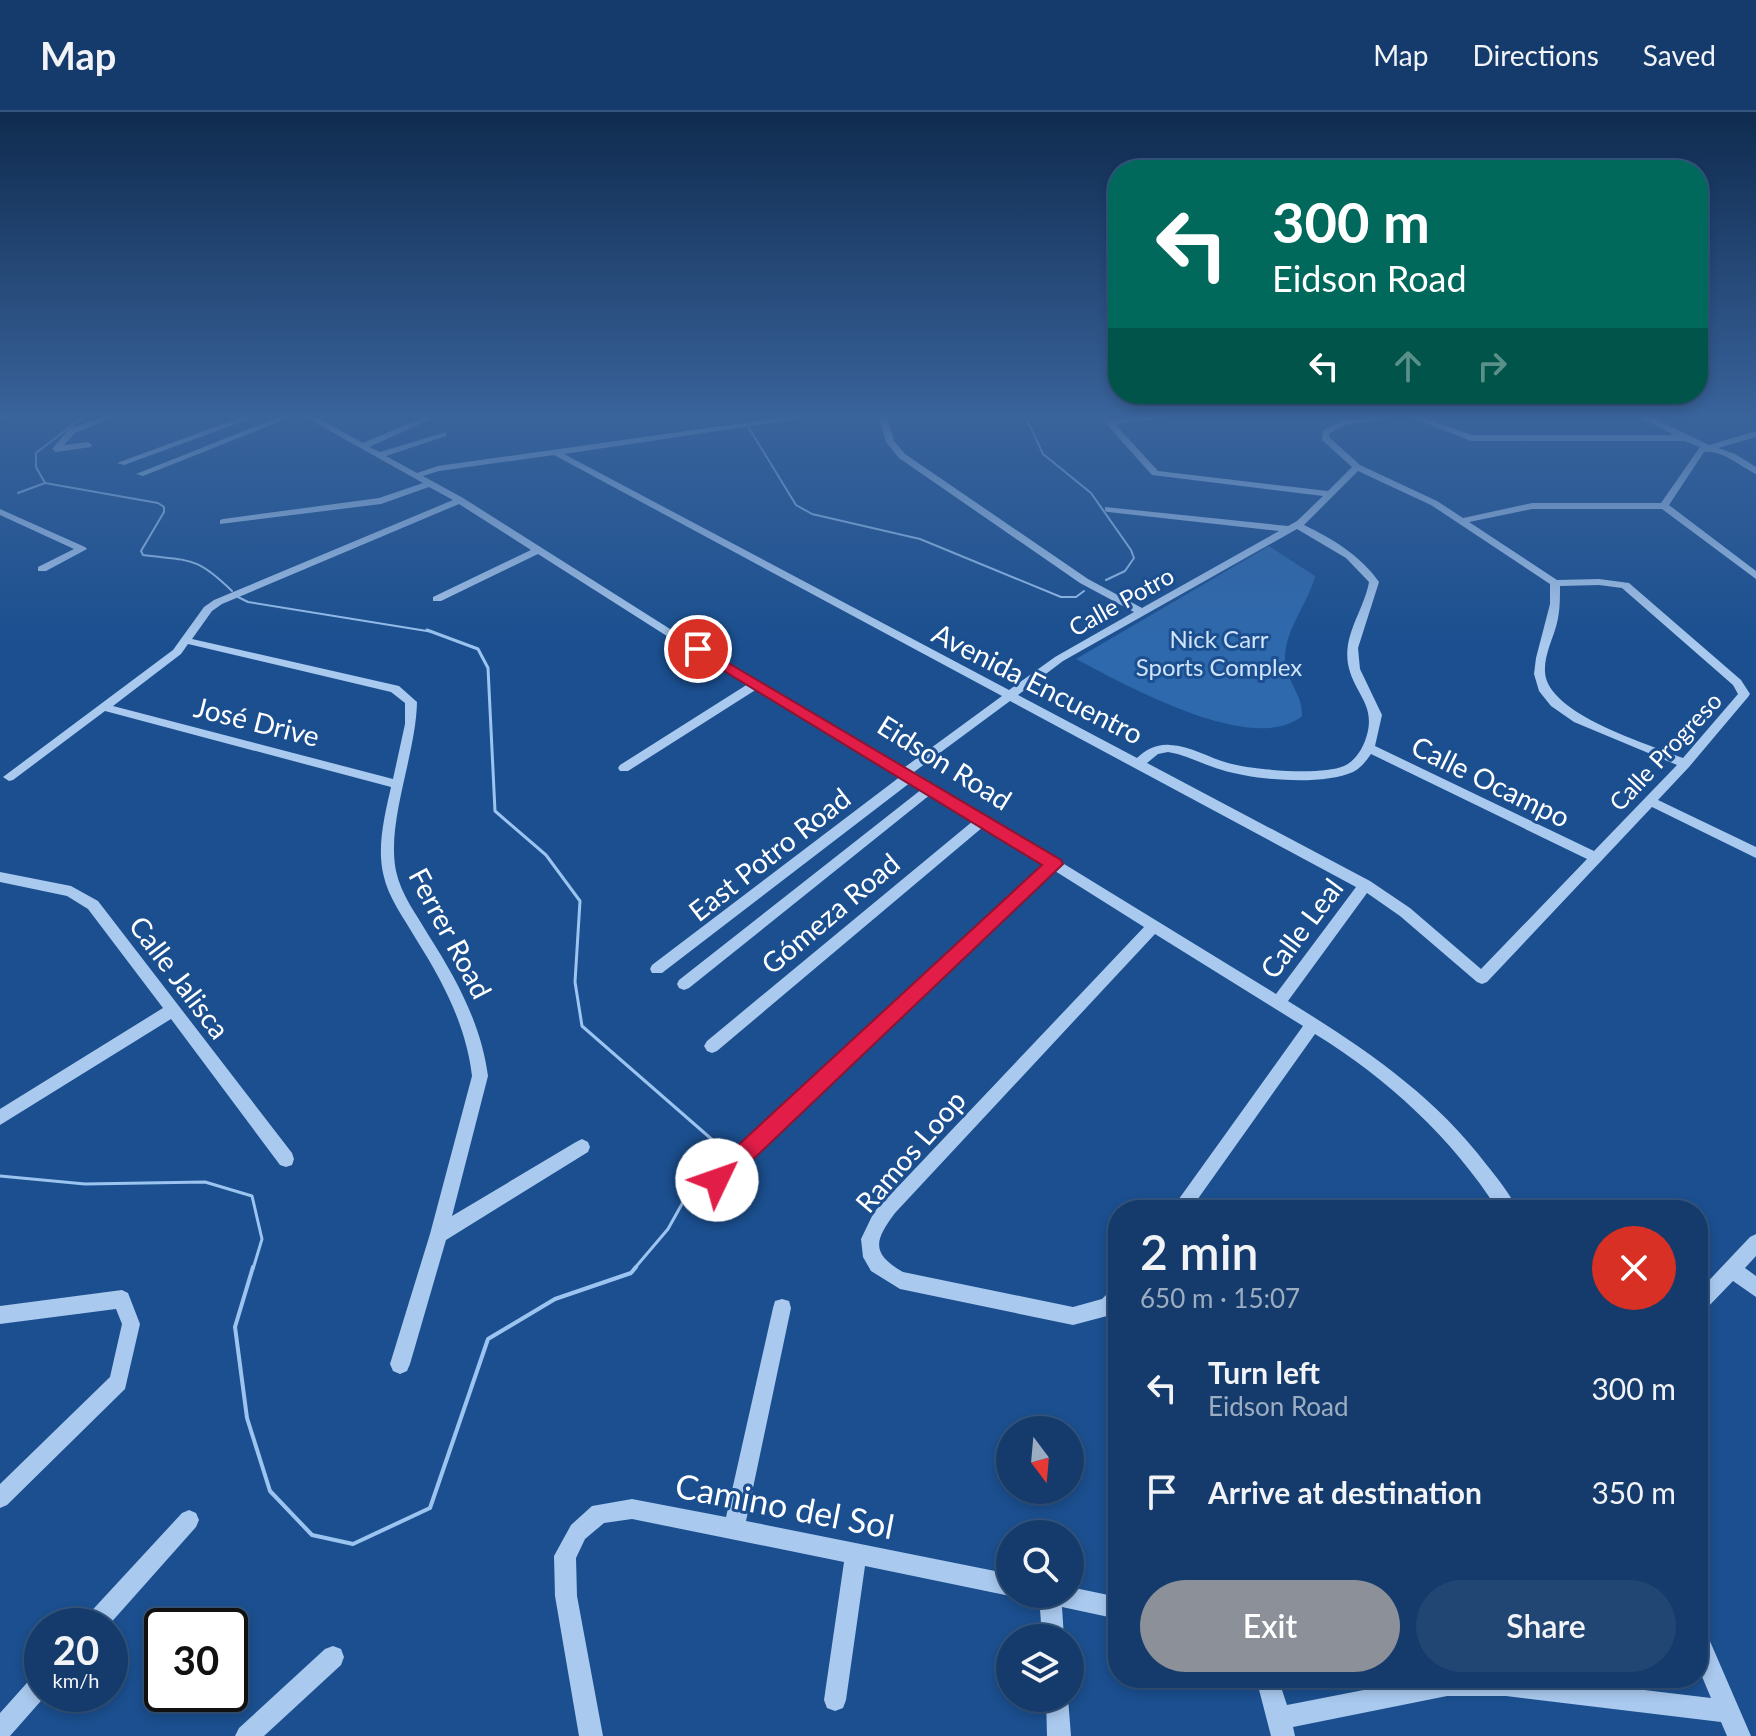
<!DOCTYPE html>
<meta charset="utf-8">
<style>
:root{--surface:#143b6b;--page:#214673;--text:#f1f3f6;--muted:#9dadc1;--line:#33557e;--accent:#8c9099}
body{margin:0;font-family:Lato,sans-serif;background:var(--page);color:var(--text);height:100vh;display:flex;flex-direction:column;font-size:30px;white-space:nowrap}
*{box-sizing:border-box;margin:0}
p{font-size:26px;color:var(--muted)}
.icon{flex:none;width:44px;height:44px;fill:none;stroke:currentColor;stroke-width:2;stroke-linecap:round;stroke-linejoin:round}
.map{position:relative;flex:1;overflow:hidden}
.side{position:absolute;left:1108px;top:1088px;width:600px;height:488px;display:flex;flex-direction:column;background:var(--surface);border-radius:32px;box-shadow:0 4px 12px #0003,0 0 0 2px var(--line)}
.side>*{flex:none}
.guide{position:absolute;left:1108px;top:48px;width:600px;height:244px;border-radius:32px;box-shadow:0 4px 12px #0003,0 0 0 2px var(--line);background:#00695c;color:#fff;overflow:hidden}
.needle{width:52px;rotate:164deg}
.buttons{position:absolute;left:996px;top:1304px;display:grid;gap:16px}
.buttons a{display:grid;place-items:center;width:88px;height:88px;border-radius:50%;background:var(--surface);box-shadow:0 4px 12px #0003,0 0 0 2px var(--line);font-size:40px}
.speed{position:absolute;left:24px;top:1496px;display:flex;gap:16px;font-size:40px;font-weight:700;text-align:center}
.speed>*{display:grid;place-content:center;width:104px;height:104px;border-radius:50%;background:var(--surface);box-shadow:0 4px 12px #0003,0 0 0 2px var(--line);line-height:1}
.speed small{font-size:20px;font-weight:400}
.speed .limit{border:4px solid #111;border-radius:12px;background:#fff;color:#111}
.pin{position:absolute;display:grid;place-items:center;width:68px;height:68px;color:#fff;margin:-34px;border:4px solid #fff;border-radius:50%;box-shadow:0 2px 8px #0007}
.me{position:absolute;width:88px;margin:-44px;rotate:48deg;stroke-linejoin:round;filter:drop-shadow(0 0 6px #0008)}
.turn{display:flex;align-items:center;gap:28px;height:168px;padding:0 32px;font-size:36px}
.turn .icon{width:104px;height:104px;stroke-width:2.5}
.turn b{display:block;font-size:56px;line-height:68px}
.lanes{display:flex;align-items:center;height:76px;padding:0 32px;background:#0003;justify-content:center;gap:40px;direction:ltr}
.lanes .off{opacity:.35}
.round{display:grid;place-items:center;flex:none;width:84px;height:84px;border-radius:42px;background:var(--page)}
.headline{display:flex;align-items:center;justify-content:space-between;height:136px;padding:0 32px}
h1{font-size:48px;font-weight:600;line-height:60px}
.button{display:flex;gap:16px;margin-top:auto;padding:16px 32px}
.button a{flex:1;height:92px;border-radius:48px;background:var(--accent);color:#fff;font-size:32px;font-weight:600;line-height:92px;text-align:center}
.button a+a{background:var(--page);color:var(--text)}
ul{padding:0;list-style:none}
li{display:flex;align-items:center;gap:24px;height:104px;padding:0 32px}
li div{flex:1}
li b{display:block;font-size:30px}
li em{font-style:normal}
header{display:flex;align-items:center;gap:48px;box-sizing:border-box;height:112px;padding:0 40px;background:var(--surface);border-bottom:2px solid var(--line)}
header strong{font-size:38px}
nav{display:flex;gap:44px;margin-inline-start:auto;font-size:28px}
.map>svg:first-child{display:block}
.green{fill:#2e69ad}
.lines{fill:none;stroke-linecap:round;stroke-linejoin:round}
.stream-far2{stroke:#9cc4f0;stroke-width:2}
.stream-far1{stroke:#9cc4f0;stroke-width:3}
.stream{stroke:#9cc4f0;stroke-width:4}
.minor{fill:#a9c9ee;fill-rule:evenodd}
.route{fill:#e11d48;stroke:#92132f;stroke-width:2}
.labels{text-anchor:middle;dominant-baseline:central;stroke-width:6;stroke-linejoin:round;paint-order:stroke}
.far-street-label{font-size:24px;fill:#fff;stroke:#1b4f8f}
.far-park-label{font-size:24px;fill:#cfe3fa;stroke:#1b4f8f}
.street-label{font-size:28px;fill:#fff;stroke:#1b4f8f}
.near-street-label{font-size:34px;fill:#fff;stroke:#1b4f8f}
</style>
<header>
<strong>Map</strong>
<nav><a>Map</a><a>Directions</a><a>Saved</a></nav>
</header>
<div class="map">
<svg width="1756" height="1624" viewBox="0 0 1756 1624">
<rect width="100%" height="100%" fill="#1b4f8f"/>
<path class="green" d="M 1269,434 L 1315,464 C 1308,492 1283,520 1285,550 C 1287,570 1303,583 1302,604 C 1253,645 1124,572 1076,547 Z"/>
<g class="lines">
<g class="stream-far2">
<path d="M 83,305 L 36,341 L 36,355 L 45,371 L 158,391 L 164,395 L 164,400 L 141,439 L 143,443 C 191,449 196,444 232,479"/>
<polyline points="1026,305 1043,342 1091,381 1131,438 1134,446 1125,459 1106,468"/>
<polyline points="749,316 796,393 812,402 920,427 1061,485 1076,485 1084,479"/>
<polyline points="18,381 45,371"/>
<polyline points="238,485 248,490 433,520"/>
</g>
<g class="stream-far1">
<polyline points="427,518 478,537 488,556 495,699 546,743 580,789 575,870 582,914 716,1031 668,1117 634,1157"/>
<polyline points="0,1064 85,1072 205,1070 252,1084 262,1127 253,1157"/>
</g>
<polyline class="stream" points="253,1155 235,1215 247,1306 270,1379 312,1423 353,1432 430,1396 488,1227 555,1187 631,1161 636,1155"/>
<g class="minor">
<polygon points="0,305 6,305 0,308"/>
<polygon points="103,305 116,305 75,321 64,333 88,330 92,333 91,335 56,340 52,337 69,317"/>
<polygon points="242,305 255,305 124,353 117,351"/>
<polygon points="279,305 291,305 143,364 136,362"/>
<path d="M 305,305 L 316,305 L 363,331 L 424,305 L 436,305 L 369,335 L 380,340 L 446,320 L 446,324 L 386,344 L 417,361 L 438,354 L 786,305 L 810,305 L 564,342 L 1009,578 L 1055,545 L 1134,500 L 1080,471 L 899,346 L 886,330 L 879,305 L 887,305 L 894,329 L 905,342 L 1088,467 L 1142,496 L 1279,419 L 1108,400 L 1105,399 L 1105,395 L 1288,414 L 1297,409 L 1323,384 L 1152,363 L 1100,305 L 1111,307 L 1172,305 L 1115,312 L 1158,359 L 1328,379 L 1352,355 L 1322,328 L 1323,318 L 1344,309 L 1393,305 L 1346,313 L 1330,321 L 1329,325 L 1360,353 L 1437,389 L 1463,406 L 1532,391 L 1661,391 L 1700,335 L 1684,329 L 1471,329 L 1410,305 L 1422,305 L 1472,323 L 1674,323 L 1640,305 L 1651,305 L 1709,333 L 1756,319 L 1756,325 L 1718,336 L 1735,342 L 1756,355 L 1756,362 C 1739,354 1723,338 1704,340 L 1669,393 L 1756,459 L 1756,467 L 1662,397 L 1532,397 L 1469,410 L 1557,468 L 1599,467 L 1629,471 L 1741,568 L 1750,582 L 1748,585 L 1689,655 L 1658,688 L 1756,735 L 1756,746 L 1652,695 L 1487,870 L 1482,872 L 1477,870 L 1400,804 L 1367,781 L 1288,889 C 1361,934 1433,982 1486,1052 C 1497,1066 1510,1081 1517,1098 L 1498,1098 C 1452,1026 1388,967 1315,922 L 1190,1098 L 1171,1098 L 1303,914 L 1155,822 L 895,1101 C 875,1128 870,1141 903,1160 L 1073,1195 L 1102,1187 L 1112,1177 L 1118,1174 L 1118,1197 L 1107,1204 L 1073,1213 L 900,1177 L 871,1159 L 863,1145 L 861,1127 L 874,1100 L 1144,815 L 1055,759 L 723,1074 L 717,1076 L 711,1074 L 709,1068 L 711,1062 L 1044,753 L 983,715 L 717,939 L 712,941 L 707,939 L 704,934 L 707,929 L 973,709 L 931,682 L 689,876 L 684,878 L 679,876 L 677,872 L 679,868 L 922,677 L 911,670 L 662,861 L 652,861 L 650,857 L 652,853 L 901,664 L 757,577 L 628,659 L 620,659 L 618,656 L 620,653 L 748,572 L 670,526 L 538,442 L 441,489 L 433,489 L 433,485 L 531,438 L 459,392 L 222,492 L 212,499 L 192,527 L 399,574 L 417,590 C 416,643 386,710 396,759 C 401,783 417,803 429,824 C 457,868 481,912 488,964 L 452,1104 L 576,1030 L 582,1027 L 588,1030 L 590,1035 L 588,1040 L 446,1128 L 410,1252 L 407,1259 L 400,1262 L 393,1259 L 390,1252 L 430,1122 L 472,964 C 466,913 443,870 416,827 C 404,806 388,786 383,761 C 377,733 385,702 391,675 L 105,599 L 13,668 L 9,669 L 3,665 L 173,538 L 204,495 L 214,488 L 453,388 L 429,375 L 381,392 L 220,412 L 220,408 L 223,407 L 379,386 L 423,371 ZM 554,343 L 1002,584 L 905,655 L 678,522 L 463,386 L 423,364 L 439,359 ZM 1358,359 L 1431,393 L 1550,472 L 1550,492 L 1536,546 L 1534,562 L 1539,579 L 1551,594 L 1574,610 L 1677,653 L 1594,739 L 1375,634 L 1382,603 L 1360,557 L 1358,536 L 1379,470 C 1360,443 1333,427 1304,413 ZM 1297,417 L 1346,446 L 1369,470 C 1364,498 1343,522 1348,552 C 1354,583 1377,592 1366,626 C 1362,638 1355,649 1344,654 C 1321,664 1253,658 1228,651 C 1209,646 1191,634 1170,633 C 1157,632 1147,637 1137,646 L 1018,583 L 1063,549 ZM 1599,473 L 1622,476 L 1733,573 L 1738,582 L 1683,646 C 1648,632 1547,602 1545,560 C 1544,543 1553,527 1557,511 C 1560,499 1560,487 1560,474 ZM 188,532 L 391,580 L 405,591 L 405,612 L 393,667 L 113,594 L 181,542 ZM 1010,589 L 1356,775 L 1276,882 L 914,660 ZM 1168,640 C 1187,643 1204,653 1222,658 C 1254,668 1322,674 1353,660 C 1361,656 1366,649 1371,642 L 1587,747 L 1481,857 L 1410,796 L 1370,769 L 1147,651 L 1158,642 Z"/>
<polygon points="0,397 85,435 87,437 46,459 38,459 38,455 74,437 0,403"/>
<polygon points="0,760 71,774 98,789 292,1041 294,1047 292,1053 286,1055 280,1053 171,907 0,1013 0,997 163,896 88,797 67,784 0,770"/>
<polygon points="1756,1122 1756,1144 1745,1156 1756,1164 1756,1185 1733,1169 1704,1199 1698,1202 1698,1180 1750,1125"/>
<polygon points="122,1178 128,1181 140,1212 125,1277 7,1393 0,1396 0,1372 110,1265 122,1212 116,1197 0,1212 0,1194"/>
<polygon points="782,1187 789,1189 791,1196 746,1409 1010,1462 1010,1482 1014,1482 1010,1484 865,1454 846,1588 843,1596 835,1599 827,1596 824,1588 844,1450 632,1407 604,1411 585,1427 576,1446 577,1484 603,1624 579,1624 555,1484 554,1444 571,1413 592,1394 632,1387 726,1405 773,1196 775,1189"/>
<polygon points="189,1398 196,1401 199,1408 196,1415 108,1514 82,1514 85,1506 182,1401"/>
<polygon points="1070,1475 1118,1485 1118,1507 1062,1495 1064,1526 1042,1526 1039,1482 1070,1482"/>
<polygon points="1698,1517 1706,1520 1751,1624 1727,1624 1721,1610 1506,1584 1447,1584 1293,1615 1295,1624 1271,1624 1256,1566 1278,1566 1287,1593 1425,1566 1544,1566 1711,1586 1698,1555"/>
<polygon points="333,1534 341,1537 344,1545 341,1553 264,1624 235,1624 239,1616 325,1537"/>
<polygon points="42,1560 42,1582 47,1582 10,1624 0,1624 0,1601 34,1563"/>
<polygon points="1046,1586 1068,1586 1071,1624 1047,1624"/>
</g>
</g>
<linearGradient id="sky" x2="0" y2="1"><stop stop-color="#0f2b4f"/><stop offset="0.57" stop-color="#39639b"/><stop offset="1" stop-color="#39639b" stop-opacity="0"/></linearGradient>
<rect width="1756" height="533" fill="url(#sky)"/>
<polygon class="route" points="698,533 1061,748 1063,752 724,1075 717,1078 709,1075 706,1068 709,1060 1042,753 693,540 691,537"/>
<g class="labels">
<g class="far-street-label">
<text transform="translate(1121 489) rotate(-29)">Calle Potro</text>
<text transform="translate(1665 639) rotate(-47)">Calle Progreso</text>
</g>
<g class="far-park-label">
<text x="1219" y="526">Nick Carr<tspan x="1219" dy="28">Sports Complex</tspan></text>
</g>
<g class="street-label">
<text transform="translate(1038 571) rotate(27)">Avenida Encuentro</text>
<text transform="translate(257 609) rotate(14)">José Drive</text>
<text transform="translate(945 650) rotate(32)">Eidson Road</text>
<text transform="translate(1491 669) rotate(26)">Calle Ocampo</text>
<text transform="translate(769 742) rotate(-38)">East Potro Road</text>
<text transform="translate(830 801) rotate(-40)">Gómeza Road</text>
<text transform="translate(1301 816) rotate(-53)">Calle Leal</text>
<text transform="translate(451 821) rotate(62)">Ferrer Road</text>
<text transform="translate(180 865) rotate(53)">Calle Jalisca</text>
<text transform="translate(910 1039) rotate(-49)">Ramos Loop</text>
</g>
<g class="near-street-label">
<text transform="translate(785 1393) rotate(11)">Camino del Sol</text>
</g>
</g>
</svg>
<div class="buttons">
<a><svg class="needle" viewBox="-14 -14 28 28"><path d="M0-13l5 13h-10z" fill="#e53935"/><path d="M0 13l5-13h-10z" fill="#9dadc1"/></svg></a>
<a><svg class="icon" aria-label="search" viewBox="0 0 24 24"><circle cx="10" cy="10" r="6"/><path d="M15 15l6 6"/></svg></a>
<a><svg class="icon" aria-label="layers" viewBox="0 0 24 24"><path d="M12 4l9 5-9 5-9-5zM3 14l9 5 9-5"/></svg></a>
</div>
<div class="speed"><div>20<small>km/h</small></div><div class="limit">30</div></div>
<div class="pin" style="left:698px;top:537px;background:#d93025"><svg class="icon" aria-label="arrive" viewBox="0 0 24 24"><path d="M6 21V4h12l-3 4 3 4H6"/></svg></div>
<svg class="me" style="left:717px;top:1068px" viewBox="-20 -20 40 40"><circle r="19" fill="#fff"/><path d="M0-13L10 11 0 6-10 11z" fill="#e11d48"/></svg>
<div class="guide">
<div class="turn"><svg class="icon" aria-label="left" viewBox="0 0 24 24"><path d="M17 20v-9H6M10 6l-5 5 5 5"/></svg><div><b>300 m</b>Eidson Road</div></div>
<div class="lanes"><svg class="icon" aria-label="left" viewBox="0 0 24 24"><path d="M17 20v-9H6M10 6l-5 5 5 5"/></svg><svg class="icon off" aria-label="ahead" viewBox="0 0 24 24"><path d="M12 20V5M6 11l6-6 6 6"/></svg><svg class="icon off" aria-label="right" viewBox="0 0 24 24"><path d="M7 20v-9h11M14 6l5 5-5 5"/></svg></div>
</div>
<section class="side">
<div class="headline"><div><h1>2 min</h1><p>650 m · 15:07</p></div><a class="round" style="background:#d93025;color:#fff"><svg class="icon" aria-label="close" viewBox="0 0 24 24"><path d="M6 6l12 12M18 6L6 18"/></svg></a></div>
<ul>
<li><svg class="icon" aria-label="left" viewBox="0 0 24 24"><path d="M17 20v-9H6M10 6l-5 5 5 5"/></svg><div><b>Turn left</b><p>Eidson Road</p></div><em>300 m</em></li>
<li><svg class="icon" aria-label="arrive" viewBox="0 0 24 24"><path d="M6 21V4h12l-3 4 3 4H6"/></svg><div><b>Arrive at destination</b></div><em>350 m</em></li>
</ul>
<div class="button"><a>Exit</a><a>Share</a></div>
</section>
</div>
